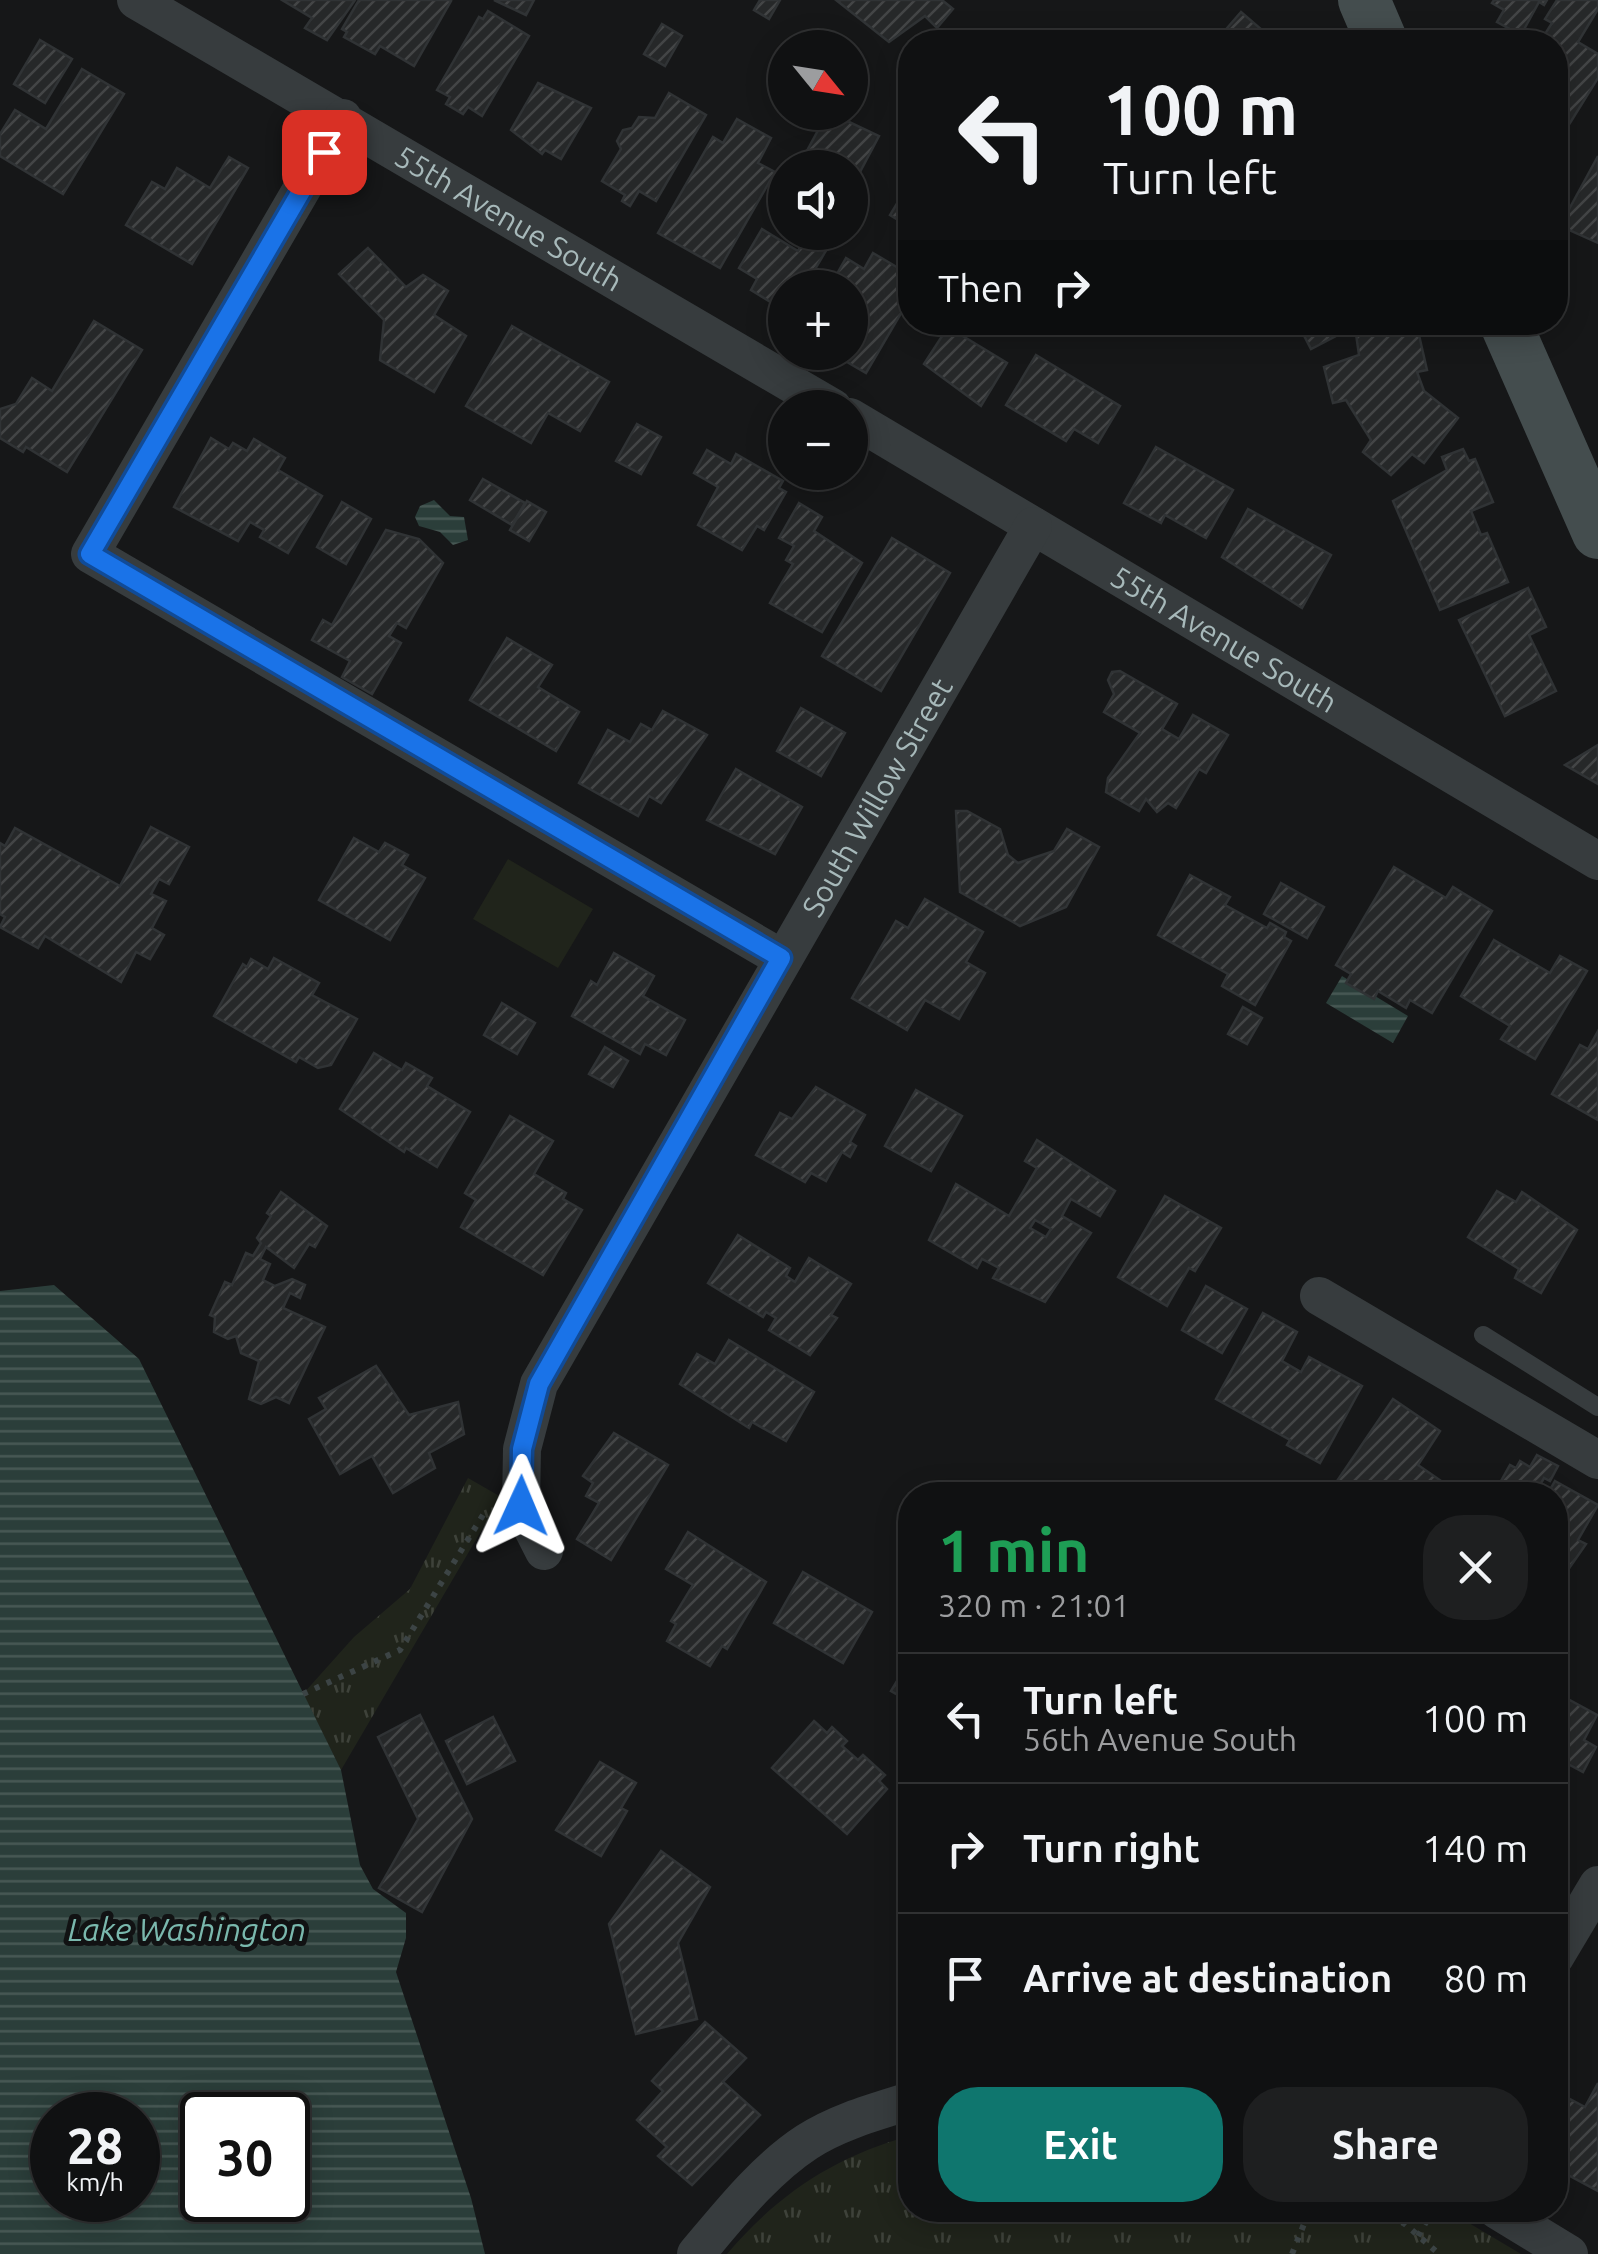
<!DOCTYPE html>
<meta charset="utf-8">
<style>
:root{--surface:#101112;--page:#1e1f20;--text:#f1f3f6;--muted:#9c9d9f;--line:#303132;--accent:#0f766e}
body{margin:0;font-family:Ubuntu,sans-serif;background:var(--page);color:var(--text);height:100vh;display:flex;flex-direction:column;font-size:38px;white-space:nowrap}
*{box-sizing:border-box;margin:0}
p{font-size:32px;color:var(--muted)}
.icon{flex:none;width:55px;height:55px;fill:none;stroke:currentColor;stroke-width:2;stroke-linecap:round;stroke-linejoin:round}
.map{position:relative;flex:1;overflow:hidden}
.side{position:absolute;left:898px;top:1482px;width:670px;height:740px;display:flex;flex-direction:column;background:var(--surface);border-radius:40px;box-shadow:0 5px 25px #0003,0 0 0 2px var(--line)}
.side>*{flex:none}
.top-card{position:absolute;left:898px;top:30px;width:670px;height:305px;border-radius:40px;box-shadow:0 5px 25px #0003,0 0 0 2px var(--line);background:#101112;color:var(--text);overflow:hidden}
.needle{width:65px;rotate:120deg}
.controls{position:absolute;left:768px;top:30px;display:grid;gap:20px}
.controls a{display:grid;place-items:center;width:100px;height:100px;border-radius:50%;background:var(--surface);box-shadow:0 5px 25px #0003,0 0 0 2px var(--line);font-size:50px}
.speed{position:absolute;left:30px;top:2092px;display:flex;gap:20px;font-size:50px;font-weight:700;text-align:center}
.speed>*{display:grid;place-content:center;width:130px;height:130px;border-radius:50%;background:var(--surface);box-shadow:0 5px 25px #0003,0 0 0 2px var(--line);line-height:1}
.speed small{font-size:25px;font-weight:400}
.speed .limit{border:5px solid #111;border-radius:15px;background:#fff;color:#111}
.pin{position:absolute;display:grid;place-items:center;width:85px;height:85px;color:#fff;margin:-42px;border-radius:20px;box-shadow:0 5px 15px #0006}
.me{position:absolute;width:110px;margin:-55px;rotate:1deg;stroke-linejoin:round;filter:drop-shadow(0 0 8px #0008)}
.turn{display:flex;align-items:center;gap:35px;height:210px;padding:0 40px;font-size:45px}
.turn .icon{width:130px;height:130px;stroke-width:2.5}
.turn b{display:block;font-size:70px;line-height:85px}
.then{display:flex;align-items:center;height:95px;padding:0 40px;background:#0003;gap:20px;font-size:38px}
.round{display:grid;place-items:center;flex:none;width:105px;height:105px;border-radius:40px;background:var(--page)}
.overview{display:flex;align-items:center;justify-content:space-between;height:170px;padding:0 40px}
h1{font-size:60px;font-weight:700;line-height:75px;color:#1e9e55}
.cta{display:flex;gap:20px;margin-top:auto;padding:20px 40px}
.cta a{flex:1;height:115px;border-radius:40px;background:var(--accent);color:#fff;font-size:40px;font-weight:700;line-height:115px;text-align:center}
.cta a+a{background:var(--page);color:var(--text)}
ul{padding:0;list-style:none}
li{display:flex;align-items:center;gap:30px;height:130px;padding:0 40px;border-top:2px solid var(--line)}
li div{flex:1}
li b{display:block;font-size:38px}
li em{font-style:normal}
.map>svg:first-child{display:block}
.park{fill:url(#park-tufts)}
.pitch{fill:#20241b}
.water{fill:url(#water-rules);fill-rule:evenodd}
.building{fill:url(#building-hatch);stroke:#303335;stroke-width:2.5;fill-rule:evenodd}
.lines{fill:none;stroke-linecap:round;stroke-linejoin:round}
.path{stroke:#3c4445;stroke-width:6;stroke-dasharray:5 8;stroke-linecap:butt}
.service{stroke:#373c3e;stroke-width:18}
.minor{stroke:#373c3e;stroke-width:38}
.secondary{stroke:#444d4e;stroke-width:52}
.route-casing{stroke:#114b97;stroke-width:25}
.route{stroke:#1a73e8;stroke-width:18}
.labels{text-anchor:middle;dominant-baseline:central;stroke-width:10;stroke-linejoin:round;paint-order:stroke}
.street-label{font-size:30px;fill:#a7b9ba;stroke:#111213}
.water-label{font-size:32px;font-style:italic;fill:#7ab8ad;stroke:#111213}
</style>
<div class="map">
<svg width="1598" height="2254" viewBox="0 0 1598 2254">
<defs>
<pattern id="park-tufts" width="24" height="20" patternUnits="userSpaceOnUse" patternTransform="scale(2.5)"><rect width="24" height="20" fill="#20241b"/><path d="M3 7l-1-3M5 7V3M7 7l1-3M15 17l-1-3M17 17v-4M19 17l1-3" fill="none" stroke="#3e423a"/></pattern>
<pattern id="water-rules" width="6" height="5" patternUnits="userSpaceOnUse" patternTransform="scale(2.5)"><rect width="6" height="5" fill="#2b3e3a"/><path d="M0 2.5h6" fill="none" stroke="#475854"/></pattern>
<pattern id="building-hatch" width="6" height="6" patternUnits="userSpaceOnUse" patternTransform="scale(2.5)"><rect width="6" height="6" fill="#262829"/><path d="M-1 1l2-2M0 6l6-6M5 7l2-2" fill="none" stroke="#434546"/></pattern>
</defs>
<rect width="100%" height="100%" fill="#161718"/>
<g class="park">
<polygon points="468,1478 501,1497 341,1770 303,1694 354,1637 410,1589"/>
<path d="M 910,2136 L 910,2210 L 1447,2210 L 1521,2254 L 727,2254 C 777,2195 835,2156 910,2136 Z"/>
</g>
<polygon class="pitch" points="508,859 593,909 558,968 473,919"/>
<g class="water">
<polygon points="434,500 450,516 464,517 468,540 453,545 440,532 419,526 415,517 420,506"/>
<polygon points="1342,976 1408,1016 1393,1043 1326,1003"/>
<path d="M 54,1285 L 139,1359 L 341,1770 L 360,1865 L 373,1889 L 406,1913 L 406,1938 L 396,1972 L 471,2198 L 485,2254 L 0,2254 L 0,1291 ZM 52,2115 L 138,2115 L 138,2200 L 52,2200 ZM 202,2115 L 288,2115 L 288,2200 L 202,2200 Z"/>
</g>
<g class="building">
<polygon points="282,0 355,0 327,40 305,28 312,18"/>
<polygon points="359,0 449,0 451,1 414,66 380,46 375,54 344,37 347,32 342,29"/>
<polygon points="494,0 534,0 526,15"/>
<polygon points="760,0 780,0 769,19 754,10"/>
<polygon points="836,0 942,0 953,9 937,28 925,16 889,42"/>
<polygon points="1494,0 1547,0 1544,5 1539,2 1521,35 1497,22 1504,10 1492,3"/>
<polygon points="1557,0 1598,0 1598,9 1578,42 1598,54 1598,78 1570,123 1555,114 1555,42 1540,42 1552,23 1545,19"/>
<polygon points="488,11 529,36 482,116 468,107 463,114 446,104 450,97 437,90 479,17 483,19"/>
<polygon points="1241,12 1276,42 1215,42"/>
<polygon points="662,24 682,36 665,66 644,54"/>
<polygon points="40,40 72,59 45,103 14,84"/>
<polygon points="82,69 124,94 63,194 0,156 0,134 15,110 46,129"/>
<polygon points="538,83 591,108 561,159 545,150 542,154 511,130"/>
<polygon points="669,93 706,115 656,201 639,191 630,206 622,201 625,195 602,181 621,149 617,141 623,130 632,128 639,117 655,118"/>
<polygon points="828,112 879,136 852,187 850,168 817,168 802,160"/>
<polygon points="737,119 771,138 758,163 775,172 720,268 658,233 713,137 723,143"/>
<polygon points="1598,156 1598,243 1560,226"/>
<polygon points="229,157 248,168 192,264 126,225 152,182 165,189 177,168 210,188"/>
<polygon points="910,182 910,227 890,215"/>
<polygon points="762,229 798,251 809,232 834,237 804,288 785,288 785,311 751,290 757,279 739,268"/>
<polygon points="368,248 406,287 423,275 448,291 434,315 466,336 434,392 380,360 384,320 339,274"/>
<polygon points="873,253 910,275 910,298 866,373 842,359 850,352 850,288 829,288 846,258 864,269"/>
<polygon points="94,321 142,350 67,472 26,447 23,452 0,438 0,409 16,404 32,378 52,391"/>
<polygon points="1297,322 1363,322 1311,349"/>
<polygon points="1404,322 1416,322 1427,370 1417,372 1424,391 1458,418 1424,463 1412,454 1391,475 1363,452 1371,440 1346,400 1333,403 1324,367 1359,355 1356,334"/>
<polygon points="512,326 609,382 580,431 548,413 531,443 466,406"/>
<polygon points="948,327 1007,363 981,406 924,364"/>
<polygon points="1036,355 1120,406 1098,443 1074,429 1066,441 1006,405"/>
<polygon points="637,424 661,437 641,474 616,461"/>
<polygon points="211,438 229,449 233,443 247,451 254,439 285,458 278,470 322,496 288,553 260,537 264,530 250,522 238,541 174,507"/>
<polygon points="1156,447 1233,490 1206,538 1165,515 1161,523 1124,503"/>
<polygon points="1463,449 1469,461 1475,459 1493,502 1471,511 1481,535 1487,533 1508,582 1440,610 1393,501 1447,470 1442,457"/>
<polygon points="707,450 731,464 736,454 783,481 779,488 786,492 764,530 757,526 742,550 698,525 718,487 694,473"/>
<polygon points="483,479 525,503 512,525 470,500"/>
<polygon points="527,501 546,512 529,541 510,530"/>
<polygon points="342,502 371,519 346,564 317,547"/>
<polygon points="799,503 822,517 814,531 862,563 822,632 770,603 793,564 786,560 794,546 779,538"/>
<polygon points="1248,509 1331,555 1302,608 1222,557"/>
<polygon points="386,530 419,539 443,563 406,628 397,623 389,636 401,643 372,694 342,677 350,661 312,640 323,620 332,625"/>
<polygon points="892,538 950,573 881,691 822,656"/>
<polygon points="1528,588 1546,627 1529,635 1556,691 1505,716 1459,620"/>
<polygon points="507,638 552,665 538,687 579,712 556,751 470,700"/>
<polygon points="1120,671 1177,704 1162,729 1179,739 1193,715 1228,735 1206,773 1199,769 1176,808 1168,803 1157,812 1146,799 1139,811 1106,792 1108,778 1140,733 1104,712 1114,694 1108,680 1112,672"/>
<polygon points="801,708 845,733 821,776 777,751"/>
<polygon points="663,711 707,735 661,803 649,796 638,816 579,783 608,730 630,742 641,724 652,730"/>
<polygon points="1598,745 1598,784 1565,765"/>
<polygon points="736,769 802,807 775,854 707,820"/>
<polygon points="956,811 967,811 1000,829 1008,855 1018,863 1054,851 1067,829 1099,847 1066,907 1020,926 960,892"/>
<polygon points="151,827 189,847 169,884 159,879 151,894 166,901 152,928 164,935 150,959 136,952 121,982 45,936 38,948 0,927 5,917 0,914 0,843 5,846 15,828 120,886"/>
<polygon points="354,838 379,852 385,843 408,855 402,865 425,878 390,940 319,900"/>
<polygon points="1394,867 1446,898 1453,887 1492,911 1432,1013 1410,1000 1406,1008 1378,991 1374,999 1346,983 1351,974 1336,965"/>
<polygon points="1190,875 1230,897 1225,905 1267,928 1270,923 1286,932 1284,937 1291,941 1255,1005 1222,986 1228,974 1158,935"/>
<polygon points="1281,883 1324,907 1307,938 1264,914"/>
<polygon points="925,899 983,932 966,962 985,973 959,1019 925,1000 907,1030 852,998 896,921 908,928"/>
<polygon points="1494,940 1550,973 1560,956 1587,971 1535,1059 1501,1039 1510,1026 1461,996"/>
<polygon points="614,953 654,976 643,996 685,1020 666,1055 645,1044 640,1054 572,1016 591,981 597,985"/>
<polygon points="274,958 319,983 312,995 357,1019 331,1065 318,1068 299,1057 296,1062 214,1016 243,964 247,967 251,959 268,969"/>
<polygon points="502,1003 535,1023 517,1054 484,1035"/>
<polygon points="1243,1007 1262,1018 1247,1044 1228,1034"/>
<polygon points="1598,1031 1598,1120 1552,1094 1580,1045 1588,1049"/>
<polygon points="605,1047 628,1061 613,1087 589,1074"/>
<polygon points="374,1053 402,1070 406,1063 432,1078 427,1086 470,1112 437,1167 406,1148 404,1152 340,1109"/>
<polygon points="816,1087 865,1115 850,1142 856,1146 850,1157 842,1152 826,1181 811,1173 805,1182 756,1155 780,1113 792,1119"/>
<polygon points="916,1090 962,1116 931,1171 885,1146"/>
<polygon points="510,1116 553,1141 534,1174 566,1193 563,1199 582,1210 543,1275 461,1227 476,1200 465,1193"/>
<path d="M 1037,1140 L 1115,1191 L 1100,1216 L 1071,1199 L 1062,1216 L 1091,1233 L 1045,1302 L 993,1278 L 999,1268 L 982,1259 L 977,1268 L 929,1240 L 956,1184 L 1009,1216 L 1037,1168 L 1025,1161 ZM 1035,1220 L 1051,1229 L 1046,1237 L 1030,1228 Z"/>
<polygon points="1497,1191 1516,1202 1522,1192 1577,1230 1541,1293 1515,1278 1519,1269 1468,1237"/>
<polygon points="281,1192 327,1226 315,1247 309,1244 294,1268 266,1247 260,1259 270,1264 263,1280 275,1286 292,1279 305,1285 300,1298 290,1293 283,1308 325,1327 289,1403 276,1397 261,1404 249,1399 259,1361 241,1353 236,1336 228,1339 214,1332 215,1317 210,1315 225,1282 232,1285 246,1253 253,1256 261,1243 257,1238 271,1216 267,1213"/>
<polygon points="1165,1196 1221,1228 1195,1271 1189,1268 1167,1306 1118,1277"/>
<polygon points="738,1235 790,1268 786,1276 795,1282 809,1258 851,1284 831,1315 837,1318 810,1355 769,1330 776,1318 766,1312 763,1317 708,1283"/>
<polygon points="1206,1286 1247,1309 1222,1353 1182,1330"/>
<polygon points="1263,1313 1297,1332 1282,1361 1301,1372 1309,1357 1362,1386 1320,1463 1287,1445 1290,1440 1216,1399"/>
<polygon points="729,1340 814,1392 786,1441 752,1422 749,1428 680,1384 697,1354 715,1364"/>
<polygon points="376,1366 409,1415 458,1402 464,1434 429,1453 435,1468 393,1493 372,1456 340,1474 309,1419 326,1409 319,1398"/>
<polygon points="1393,1399 1440,1431 1418,1465 1444,1483 1435,1495 1345,1495 1333,1487"/>
<polygon points="614,1433 668,1465 611,1560 577,1539 599,1503 586,1496 593,1483 583,1476"/>
<polygon points="1537,1455 1558,1466 1550,1481 1544,1478 1537,1490 1529,1485 1523,1495 1499,1495 1510,1486 1501,1481 1510,1465 1516,1468 1520,1461 1530,1467"/>
<polygon points="1555,1481 1598,1505 1578,1540 1586,1544 1556,1587 1555,1495 1547,1495"/>
<polygon points="688,1532 766,1582 727,1649 722,1646 710,1666 667,1641 676,1624 671,1621 693,1585 666,1569"/>
<polygon points="803,1572 872,1612 843,1663 774,1623"/>
<polygon points="910,1659 910,1702 891,1691"/>
<polygon points="1555,1692 1597,1715 1584,1740 1596,1747 1583,1772 1555,1757"/>
<polygon points="420,1715 472,1819 422,1912 379,1888 418,1819 378,1737"/>
<polygon points="493,1717 515,1761 467,1784 446,1741"/>
<polygon points="814,1721 827,1733 832,1727 847,1741 842,1746 858,1760 863,1755 885,1775 879,1781 887,1789 847,1834 772,1768"/>
<polygon points="600,1762 636,1783 621,1808 627,1811 601,1856 556,1830"/>
<polygon points="661,1851 710,1887 678,1943 697,2019 636,2034 609,1924"/>
<polygon points="705,2022 746,2058 723,2082 760,2115 692,2185 658,2156 667,2147 637,2120 663,2091 652,2081"/>
<polygon points="1598,2083 1598,2191 1555,2168 1555,2091 1585,2107"/>
</g>
<g class="lines">
<g class="path">
<polyline points="303,1694 400,1650 483,1515"/>
<polyline points="1379,2210 1405,2224 1439,2254"/>
<polyline points="1418,2236 1433,2210"/>
<polyline points="1292,2254 1304,2224 1321,2210"/>
</g>
<polyline class="service" points="1483,1335 1598,1407"/>
<g class="minor">
<path id="s1" d="M 136,0 L 833,408"/>
<polyline points="343,118 90,554 781,958"/>
<path id="s2" d="M 850,417 L 1598,861"/>
<polyline points="1319,1296 1598,1460"/>
<path id="s3" d="M 544,1551 L 521,1506 L 522,1449 L 539,1384 L 1033,526"/>
<polyline points="1555,1957 1598,1885"/>
<polyline points="1497,2210 1569,2254"/>
<path d="M 696,2254 C 729,2215 764,2170 807,2142 C 838,2122 875,2112 910,2101"/>
</g>
<g class="secondary">
<polyline points="1364,0 1382,42"/>
<polyline points="1505,322 1598,533"/>
</g>
</g>
<g class="lines">
<defs>
<polyline id="route" points="324,152 90,554 781,958 539,1384 522,1449 521,1506"/>
</defs>
<use href="#route" class="route-casing"/>
<use href="#route" class="route"/>
</g>
<g class="labels">
<g class="street-label">
<text stroke="none"><textPath href="#s1" startOffset="432">55th Avenue South</textPath></text>
<text stroke="none"><textPath href="#s2" startOffset="435">55th Avenue South</textPath></text>
<text stroke="none"><textPath href="#s3" startOffset="852">South Willow Street</textPath></text>
</g>
<g class="water-label">
<text x="187" y="1929">Lake Washington</text>
</g>
</g>
</svg>
<div class="controls">
<a><svg class="needle" viewBox="-14 -14 28 28"><path d="M0-13l5 13h-10z" fill="#e53935"/><path d="M0 13l5-13h-10z" fill="#9c9d9f"/></svg></a>
<a><svg class="icon" aria-label="sound" viewBox="0 0 24 24"><path d="M4 9h4l5-4v14l-5-4H4zM17 9q2 3 0 6"/></svg></a>
<a>+</a>
<a>−</a>
</div>
<div class="speed"><div>28<small>km/h</small></div><div class="limit">30</div></div>
<div class="pin" style="left:324px;top:152px;background:#d93025"><svg class="icon" aria-label="arrive" viewBox="0 0 24 24"><path d="M6 21V4h12l-3 4 3 4H6"/></svg></div>
<svg class="me" style="left:521px;top:1506px" viewBox="-20 -20 40 40"><path d="M0-17L14 15 0 8-14 15z" fill="#1a73e8" stroke="#fff" stroke-width="4"/></svg>
<div class="top-card">
<div class="turn"><svg class="icon" aria-label="left" viewBox="0 0 24 24"><path d="M17 20v-9H6M10 6l-5 5 5 5"/></svg><div><b>100 m</b>Turn left</div></div>
<div class="then">Then<svg class="icon" aria-label="right" viewBox="0 0 24 24"><path d="M7 20v-9h11M14 6l5 5-5 5"/></svg></div>
</div>
<section class="side">
<div class="overview"><div><h1>1 min</h1><p>320 m · 21:01</p></div><a class="round"><svg class="icon" aria-label="close" viewBox="0 0 24 24"><path d="M6 6l12 12M18 6L6 18"/></svg></a></div>
<ul>
<li><svg class="icon" aria-label="left" viewBox="0 0 24 24"><path d="M17 20v-9H6M10 6l-5 5 5 5"/></svg><div><b>Turn left</b><p>56th Avenue South</p></div><em>100 m</em></li>
<li><svg class="icon" aria-label="right" viewBox="0 0 24 24"><path d="M7 20v-9h11M14 6l5 5-5 5"/></svg><div><b>Turn right</b></div><em>140 m</em></li>
<li><svg class="icon" aria-label="arrive" viewBox="0 0 24 24"><path d="M6 21V4h12l-3 4 3 4H6"/></svg><div><b>Arrive at destination</b></div><em>80 m</em></li>
</ul>
<div class="cta"><a>Exit</a><a>Share</a></div>
</section>
</div>
